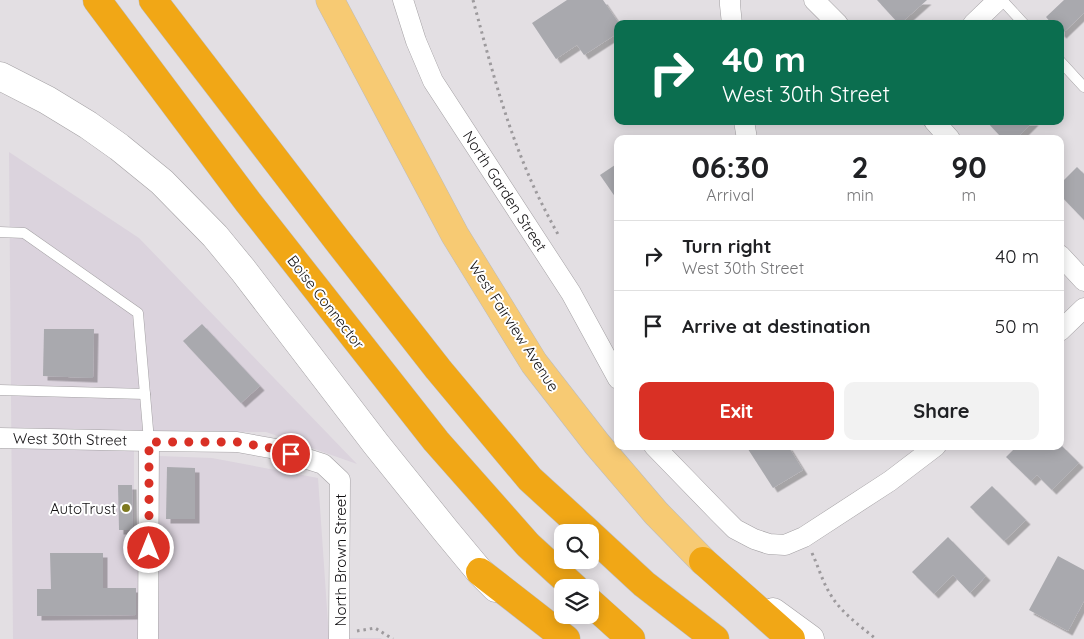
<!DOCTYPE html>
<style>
:root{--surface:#fff;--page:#f2f2f2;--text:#202124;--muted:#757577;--line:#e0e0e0;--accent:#d93025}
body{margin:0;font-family:Quicksand,sans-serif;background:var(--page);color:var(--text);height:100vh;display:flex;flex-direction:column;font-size:19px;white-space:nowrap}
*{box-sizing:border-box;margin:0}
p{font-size:16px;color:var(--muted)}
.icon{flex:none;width:28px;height:28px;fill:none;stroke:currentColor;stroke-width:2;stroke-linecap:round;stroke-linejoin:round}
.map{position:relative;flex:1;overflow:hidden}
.details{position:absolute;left:614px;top:135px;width:450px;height:315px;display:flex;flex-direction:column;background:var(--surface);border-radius:10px;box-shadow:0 2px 12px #0003}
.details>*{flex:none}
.top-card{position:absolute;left:614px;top:20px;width:450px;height:105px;border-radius:10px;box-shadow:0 2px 12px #0003;background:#0b6e4f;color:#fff;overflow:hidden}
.fabs{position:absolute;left:554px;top:524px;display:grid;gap:10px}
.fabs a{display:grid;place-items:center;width:45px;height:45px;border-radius:10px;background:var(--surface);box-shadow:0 2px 12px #0003;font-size:25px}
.pin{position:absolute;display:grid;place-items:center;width:42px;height:42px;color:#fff;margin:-21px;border:2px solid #fff;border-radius:50%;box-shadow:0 1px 5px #0007}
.me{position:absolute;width:55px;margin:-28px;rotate:0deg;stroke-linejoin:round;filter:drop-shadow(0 0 4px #0008)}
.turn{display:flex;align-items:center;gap:18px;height:105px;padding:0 25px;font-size:22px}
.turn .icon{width:65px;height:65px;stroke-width:2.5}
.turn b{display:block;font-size:35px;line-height:42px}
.eta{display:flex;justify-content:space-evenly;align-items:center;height:85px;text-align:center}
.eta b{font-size:30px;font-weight:700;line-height:35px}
.cta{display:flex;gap:10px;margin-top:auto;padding:10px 25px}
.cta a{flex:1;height:58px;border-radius:10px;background:var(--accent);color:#fff;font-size:20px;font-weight:700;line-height:58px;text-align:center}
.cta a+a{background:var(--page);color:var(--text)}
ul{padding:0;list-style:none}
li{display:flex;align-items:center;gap:15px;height:70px;padding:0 25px;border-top:1px solid var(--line)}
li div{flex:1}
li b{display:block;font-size:19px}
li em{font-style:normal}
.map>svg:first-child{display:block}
.built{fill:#dbd3dd}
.building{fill:#a9a9ae;filter:url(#shadow)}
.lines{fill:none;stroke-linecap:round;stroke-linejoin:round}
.service-casing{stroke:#a4a1a4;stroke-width:11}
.minor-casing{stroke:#a4a1a4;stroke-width:21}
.secondary-casing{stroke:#a4a1a4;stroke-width:29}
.primary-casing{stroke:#bcbcbc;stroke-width:29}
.motorway-casing{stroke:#bcbcbc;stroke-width:29}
.path{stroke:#9d9a9d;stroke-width:3;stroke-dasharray:2.5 4;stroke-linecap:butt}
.service{stroke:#fff;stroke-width:10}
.minor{stroke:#fff;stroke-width:20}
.secondary{stroke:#fff;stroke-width:28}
.primary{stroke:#f7ca73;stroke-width:28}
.motorway{stroke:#f1a716;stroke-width:28}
.route{stroke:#d93025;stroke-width:9;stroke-dasharray:0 16.2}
.poi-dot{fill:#7e7a20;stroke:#fff;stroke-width:2}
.labels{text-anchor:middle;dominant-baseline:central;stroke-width:4;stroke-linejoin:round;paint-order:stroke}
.street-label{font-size:15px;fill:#110f11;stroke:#fff}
.poi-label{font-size:15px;fill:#110f11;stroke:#fff;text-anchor:end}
</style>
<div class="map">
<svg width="1084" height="639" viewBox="0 0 1084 639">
<defs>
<filter id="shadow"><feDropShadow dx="4.5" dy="4.5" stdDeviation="0" flood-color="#0004"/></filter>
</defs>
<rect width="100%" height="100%" fill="#e3dfe3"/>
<polygon class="built" points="9,152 139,238 357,464 266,432 134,431 134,555 156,555 159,456 212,458 318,478 329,638 381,638 382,639 13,639"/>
<g class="building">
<polygon points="567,0 603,0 618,22 618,33 584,55 577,45 556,59 532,23"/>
<polygon points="877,0 927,0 900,24 899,24"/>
<polygon points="1064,0 1084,0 1084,13 1062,34 1060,32 1060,24 1052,24 1046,17"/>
<polygon points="986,121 1034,121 1016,139 1003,139"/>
<polygon points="618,163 618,201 600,175"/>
<polygon points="1077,167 1084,174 1084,220 1060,195 1060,184"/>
<polygon points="202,324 260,386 241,403 183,341"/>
<polygon points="44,329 94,329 93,378 43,376"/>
<polygon points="746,446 788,446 803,470 773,488"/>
<polygon points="1017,446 1062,446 1079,463 1052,490 1037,475 1031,481 1006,457"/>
<polygon points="167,467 195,468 195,519 166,519"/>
<polygon points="118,485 132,485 133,530 119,530"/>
<polygon points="992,486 1026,520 1004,541 970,507"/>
<polygon points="948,537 986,576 970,593 953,575 934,594 912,572"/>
<polygon points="50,553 103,553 103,588 136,588 136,615 37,616 37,589 51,589"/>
<polygon points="1058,556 1084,570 1084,601 1068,631 1029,610"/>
</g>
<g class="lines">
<defs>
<g id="service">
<polyline points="1002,0 1024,24"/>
<polyline points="1060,61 1084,87"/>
<polyline points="0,232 24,233 138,313 149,441"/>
<polyline points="0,390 145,394"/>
</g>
<g id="minor">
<polyline points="403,0 416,41 433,81 571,293 618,379"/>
<polyline points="730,0 730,5 732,24"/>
<polyline points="814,0 838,24"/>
<polyline points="973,24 998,0"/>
<polyline points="744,121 747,139"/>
<polyline points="934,121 950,139"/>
<polyline points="1060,255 1084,281"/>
<polyline points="1060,331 1084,308"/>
<polyline points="0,438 149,441 237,442 276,449 323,464 340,480 339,639"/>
<polyline points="654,446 719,513 735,529 754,539 769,544 785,545 804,537 890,481 936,446"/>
<polyline points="148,639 149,441"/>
</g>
<g id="secondary">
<polyline points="0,76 47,100 88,125 119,147 162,182 215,236 243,270 376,444 446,531 480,572 496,588"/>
<polyline points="773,612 810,639"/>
</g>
<polyline id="primary" points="330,0 455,235 534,363 597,444 656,513 703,561"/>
<g id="motorway">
<polyline points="97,0 248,202 436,441 528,545 575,588"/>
<polyline points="153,0 337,240 438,369 530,479 588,532"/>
<polyline points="590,534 644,584 715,639"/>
<polyline points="703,561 791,639"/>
<polyline points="480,572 566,639"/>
<polyline points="590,602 631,639"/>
</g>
</defs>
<use href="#service" class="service-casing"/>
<use href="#minor" class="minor-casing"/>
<use href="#secondary" class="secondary-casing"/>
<use href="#primary" class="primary-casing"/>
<use href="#motorway" class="motorway-casing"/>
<g class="path">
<path d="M 473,0 C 488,55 502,111 524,164 C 534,189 546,213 559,236"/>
<path d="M 812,553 C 818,566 822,580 829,592 C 840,612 859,625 876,639"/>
<polyline points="357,631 375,628 393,639"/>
</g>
<use href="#service" class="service"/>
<use href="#minor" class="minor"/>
<use href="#secondary" class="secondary"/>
<use href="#primary" class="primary"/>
<use href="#motorway" class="motorway"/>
</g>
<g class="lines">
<polyline class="route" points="149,548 149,442 237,442 276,449 291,454"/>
</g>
<circle class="poi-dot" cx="126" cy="508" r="5"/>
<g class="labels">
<g class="street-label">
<text transform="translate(505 191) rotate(57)">North Garden Street</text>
<text transform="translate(326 302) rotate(52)">Boise Connector</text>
<text transform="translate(514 326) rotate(57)">West Fairview Avenue</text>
<text transform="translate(70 439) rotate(1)">West 30th Street</text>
<text transform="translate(340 560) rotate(-90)">North Brown Street</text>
</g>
<g class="poi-label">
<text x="116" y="508">AutoTrust</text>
</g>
</g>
</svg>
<div class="fabs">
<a><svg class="icon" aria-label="search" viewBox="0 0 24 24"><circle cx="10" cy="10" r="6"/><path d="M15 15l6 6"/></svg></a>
<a><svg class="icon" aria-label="layers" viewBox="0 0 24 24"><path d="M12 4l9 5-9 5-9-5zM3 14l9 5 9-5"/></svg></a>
</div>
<div class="pin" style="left:291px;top:454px;background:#d93025"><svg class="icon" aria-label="arrive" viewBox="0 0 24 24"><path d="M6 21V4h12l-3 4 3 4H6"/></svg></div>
<svg class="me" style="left:149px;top:548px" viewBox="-20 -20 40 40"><circle r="17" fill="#d93025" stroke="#fff" stroke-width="3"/><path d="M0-11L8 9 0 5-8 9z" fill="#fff"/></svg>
<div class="top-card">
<div class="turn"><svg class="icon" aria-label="right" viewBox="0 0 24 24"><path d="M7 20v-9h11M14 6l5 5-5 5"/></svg><div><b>40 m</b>West 30th Street</div></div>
</div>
<section class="details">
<div class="eta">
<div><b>06:30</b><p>Arrival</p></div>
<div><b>2</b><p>min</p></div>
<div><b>90</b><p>m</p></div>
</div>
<ul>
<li><svg class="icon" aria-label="right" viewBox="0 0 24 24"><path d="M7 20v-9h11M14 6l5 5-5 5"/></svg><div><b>Turn right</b><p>West 30th Street</p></div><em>40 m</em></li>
<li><svg class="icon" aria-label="arrive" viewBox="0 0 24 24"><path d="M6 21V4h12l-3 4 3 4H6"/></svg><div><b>Arrive at destination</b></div><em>50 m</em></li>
</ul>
<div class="cta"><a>Exit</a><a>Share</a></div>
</section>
</div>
